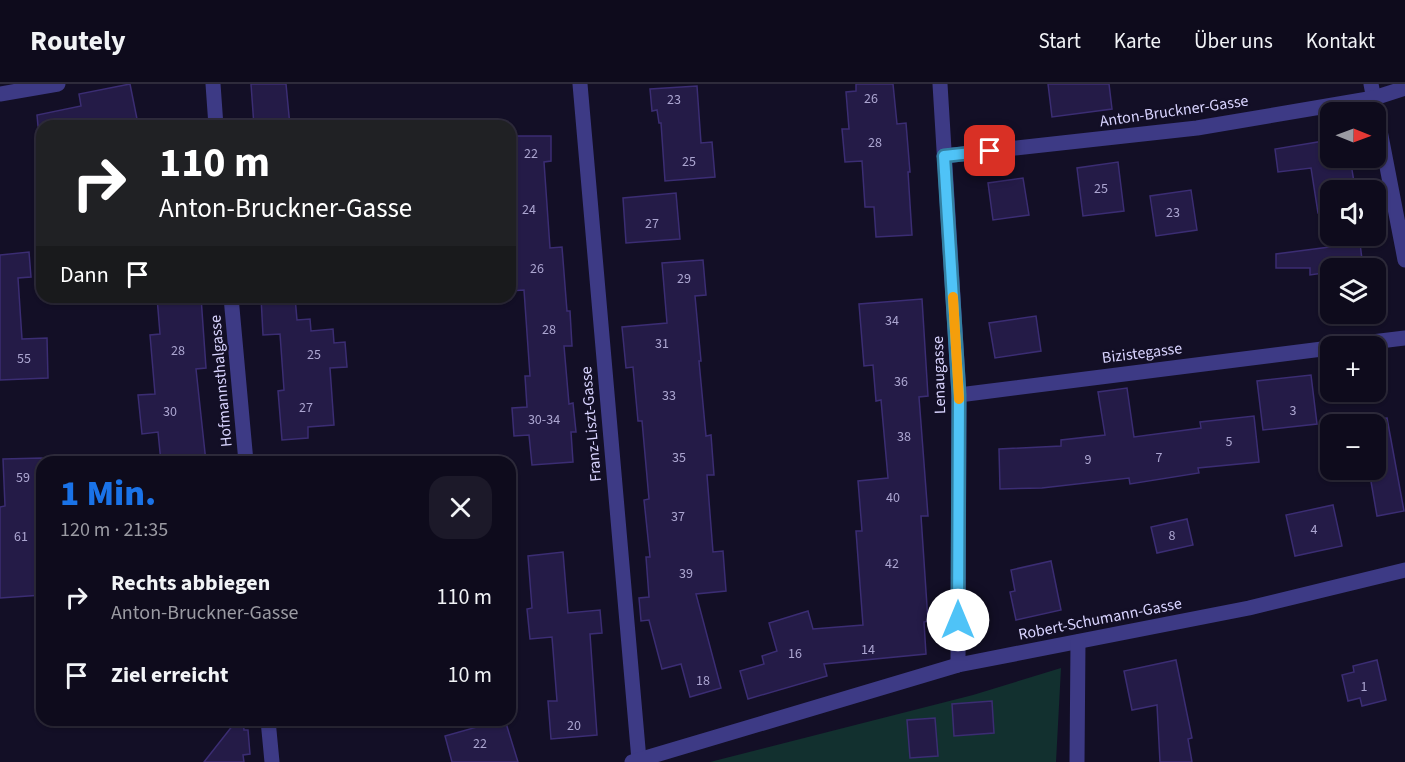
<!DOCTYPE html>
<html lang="de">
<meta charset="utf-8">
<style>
:root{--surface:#0e0b1c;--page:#1c1929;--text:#f1f3f6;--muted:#9b9ba3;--line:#2e2b3b;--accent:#1a73e8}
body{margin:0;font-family:"Source Sans 3",sans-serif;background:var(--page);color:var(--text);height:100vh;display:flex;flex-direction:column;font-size:22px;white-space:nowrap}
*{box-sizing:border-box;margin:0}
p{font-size:20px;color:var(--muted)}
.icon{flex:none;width:33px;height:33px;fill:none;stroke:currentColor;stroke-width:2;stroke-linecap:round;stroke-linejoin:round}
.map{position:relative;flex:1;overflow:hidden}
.panel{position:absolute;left:36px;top:372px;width:480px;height:270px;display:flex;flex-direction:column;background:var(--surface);border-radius:18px;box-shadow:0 2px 4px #0004,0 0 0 2px var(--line)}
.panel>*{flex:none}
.guide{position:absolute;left:36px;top:36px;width:480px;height:183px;border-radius:18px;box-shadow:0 2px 4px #0004,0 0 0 2px var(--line);background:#202124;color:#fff;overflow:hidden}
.needle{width:39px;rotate:91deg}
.controls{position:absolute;left:1320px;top:18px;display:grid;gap:12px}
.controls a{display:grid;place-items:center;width:66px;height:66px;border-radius:12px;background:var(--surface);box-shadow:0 2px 4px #0004,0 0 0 2px var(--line);font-size:30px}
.pin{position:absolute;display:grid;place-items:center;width:51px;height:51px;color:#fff;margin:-26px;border-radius:12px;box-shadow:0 3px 9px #0006}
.me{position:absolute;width:66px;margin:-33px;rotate:0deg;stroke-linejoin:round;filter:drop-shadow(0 0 4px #0008)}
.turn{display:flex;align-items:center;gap:21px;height:126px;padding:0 24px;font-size:27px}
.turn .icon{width:78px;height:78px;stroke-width:2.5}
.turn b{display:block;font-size:42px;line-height:51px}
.then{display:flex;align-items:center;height:57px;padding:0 24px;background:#0003;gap:12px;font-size:22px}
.round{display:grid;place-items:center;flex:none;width:63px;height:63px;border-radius:18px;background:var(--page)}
.head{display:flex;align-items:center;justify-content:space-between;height:102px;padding:0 24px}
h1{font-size:36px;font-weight:800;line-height:45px;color:var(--accent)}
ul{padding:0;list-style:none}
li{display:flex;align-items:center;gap:18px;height:78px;padding:0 24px}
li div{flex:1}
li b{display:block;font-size:22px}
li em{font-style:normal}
header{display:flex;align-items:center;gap:36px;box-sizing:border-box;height:84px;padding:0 30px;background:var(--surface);border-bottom:2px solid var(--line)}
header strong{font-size:28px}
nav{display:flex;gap:33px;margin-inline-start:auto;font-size:21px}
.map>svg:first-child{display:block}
.green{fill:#12302f}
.building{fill:#241b47;stroke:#3b2d73;stroke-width:1.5}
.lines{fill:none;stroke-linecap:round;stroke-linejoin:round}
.minor{stroke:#3d3a85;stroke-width:15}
.route-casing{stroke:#337fa1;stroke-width:15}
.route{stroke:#4fc3f7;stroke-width:10}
.slow{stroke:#f59e0b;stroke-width:10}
.labels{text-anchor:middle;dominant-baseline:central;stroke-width:4.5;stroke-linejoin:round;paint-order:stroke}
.number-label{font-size:14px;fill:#aca6d1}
.street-label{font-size:16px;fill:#d9d4ff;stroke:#130f26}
</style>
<header>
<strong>Routely</strong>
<nav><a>Start</a><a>Karte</a><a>Über uns</a><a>Kontakt</a></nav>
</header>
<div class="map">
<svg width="1405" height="678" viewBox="0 0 1405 678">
<rect width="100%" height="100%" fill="#130f26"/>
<polygon class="green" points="1061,584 1056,678 710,678 973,611"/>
<g class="building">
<polygon points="130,0 137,35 100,42 38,42 37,31 81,22 79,10"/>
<polygon points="251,0 286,0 290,42 254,42"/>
<polygon points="856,0 893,0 897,40 906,39 910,88 908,88 912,151 876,153 874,123 865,123 862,77 845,78 842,45 849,45 846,8 856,7"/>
<polygon points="1048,0 1109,0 1112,25 1052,33"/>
<polygon points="697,2 701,59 712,58 715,93 665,97 661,39 659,39 657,26 652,27 650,5"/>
<polygon points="517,52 551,52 551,77 544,78 550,164 562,163 567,227 570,227 572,262 564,262 569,320 573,319 576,348 571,348 573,378 532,381 529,351 514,352 512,324 527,323 525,292 530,292 524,206 510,207 510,57 517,57"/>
<polygon points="1330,56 1330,74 1350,74 1354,98 1330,102 1330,128 1318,129 1311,84 1278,88 1275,65"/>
<polygon points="1118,78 1124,127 1083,132 1077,84"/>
<polygon points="1023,94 1029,131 993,136 988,99"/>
<polygon points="1191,106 1197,146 1156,152 1150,112"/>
<polygon points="676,109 680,155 626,159 623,114"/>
<polygon points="1360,159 1363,184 1330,184 1330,188 1310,191 1310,184 1276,184 1276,170"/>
<polygon points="29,168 31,193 18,194 22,255 47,254 48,294 0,296 0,171"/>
<polygon points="703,176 706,211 695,212 701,277 699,277 706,352 711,351 714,391 707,391 713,468 723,467 726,507 696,510 721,604 690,613 681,580 662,585 649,536 641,537 639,514 649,513 646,473 650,473 644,416 649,415 642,337 638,337 633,283 626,284 622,243 667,239 662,179"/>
<polygon points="157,213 201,213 206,284 196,285 206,378 161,378 158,348 142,350 138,311 155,310 150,251 160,250"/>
<polygon points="261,213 295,213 297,236 310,235 311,247 333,245 334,259 345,258 347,283 330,284 334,341 308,343 308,354 282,356 278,307 284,306 280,250 263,251"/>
<polygon points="922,215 928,312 919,313 928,432 921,432 928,537 924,538 926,570 824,580 827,592 748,615 740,587 764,580 762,572 777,567 769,539 808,527 813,545 863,541 856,447 862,447 858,397 888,394 881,316 876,317 873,281 864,282 859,220"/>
<polygon points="1036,232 1041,267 995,274 989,239"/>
<polygon points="1311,291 1317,340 1263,346 1257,297"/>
<polygon points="1127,304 1134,353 1201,344 1200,338 1254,332 1259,378 1198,384 1199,389 1130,400 1129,394 1042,404 1000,405 999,365 1061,362 1061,356 1105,351 1098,308"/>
<polygon points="1387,334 1404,427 1377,432 1369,386 1376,386 1376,335"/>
<polygon points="42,374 42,511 0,514 0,423 5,422 3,375"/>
<polygon points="1333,421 1342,462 1295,472 1286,431"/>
<polygon points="1187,435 1193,461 1157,469 1151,443"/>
<polygon points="563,468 568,529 600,526 602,549 590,550 597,651 551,655 548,617 557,617 552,553 530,555 527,525 532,524 528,472"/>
<polygon points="1051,477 1061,526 1016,536 1010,508 1015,507 1011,486"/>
<polygon points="1176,576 1192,654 1188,655 1192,678 1160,678 1157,621 1132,626 1124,587"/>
<polygon points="1377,576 1386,616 1362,622 1360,614 1348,617 1342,591 1354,588 1353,582"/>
<polygon points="992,617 994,649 954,652 952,620"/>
<polygon points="935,634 938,672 910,674 907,636"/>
<polygon points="237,636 243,636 244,646 248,646 250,670 243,671 244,678 204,678"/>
<polygon points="475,636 505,636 518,678 452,678 445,652 477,643"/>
</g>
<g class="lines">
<g class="minor">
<polyline points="213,0 216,42"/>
<polyline points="580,0 639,676"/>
<polyline points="940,0 959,311 958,581"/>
<polyline points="1371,0 1405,176"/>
<polyline points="0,10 58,0"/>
<polyline points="944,72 1197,44 1374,14 1405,4"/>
<polyline points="231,213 246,378"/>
<polyline points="1339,262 1405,254"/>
<polyline points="959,311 1330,264"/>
<polyline points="268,636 272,678"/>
<polyline points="632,678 958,581 1249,524 1405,486"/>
<polyline points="1077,678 1078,558"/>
</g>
</g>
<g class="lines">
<defs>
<polyline id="route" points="958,536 959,311 944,72 990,67"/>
</defs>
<use href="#route" class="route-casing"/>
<use href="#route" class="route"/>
<polyline class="slow" points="953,213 959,315"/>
</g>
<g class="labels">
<g class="number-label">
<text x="871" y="15">26</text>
<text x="674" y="16">23</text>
<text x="875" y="59">28</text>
<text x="531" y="70">22</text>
<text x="689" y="78">25</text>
<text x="1101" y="105">25</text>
<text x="529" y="126">24</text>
<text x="1173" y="129">23</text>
<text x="652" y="140">27</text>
<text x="537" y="185">26</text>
<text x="684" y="195">29</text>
<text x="892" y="237">34</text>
<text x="549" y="246">28</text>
<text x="662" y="260">31</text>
<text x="178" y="267">28</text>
<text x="314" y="271">25</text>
<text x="24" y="275">55</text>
<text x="901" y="298">36</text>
<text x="669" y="312">33</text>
<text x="306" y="324">27</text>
<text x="1293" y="327">3</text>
<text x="170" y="328">30</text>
<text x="544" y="336">30-34</text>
<text x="904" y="353">38</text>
<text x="1229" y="358">5</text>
<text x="679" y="374">35</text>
<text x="1159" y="374">7</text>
<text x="1088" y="376">9</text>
<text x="23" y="394">59</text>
<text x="893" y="414">40</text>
<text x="678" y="433">37</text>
<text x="1314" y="446">4</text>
<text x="1172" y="452">8</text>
<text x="21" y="453">61</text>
<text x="892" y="480">42</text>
<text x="686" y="490">39</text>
<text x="868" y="566">14</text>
<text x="795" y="570">16</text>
<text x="703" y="597">18</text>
<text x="1364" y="603">1</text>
<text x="574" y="642">20</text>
<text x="480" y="660">22</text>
</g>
<g class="street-label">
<text transform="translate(1174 27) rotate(-8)">Anton-Bruckner-Gasse</text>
<text transform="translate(1142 269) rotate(-7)">Bizistegasse</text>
<text transform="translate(939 291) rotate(-92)">Lenaugasse</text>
<text transform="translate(221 297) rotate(-95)">Hofmannsthalgasse</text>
<text transform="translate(591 340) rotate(-95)">Franz-Liszt-Gasse</text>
<text transform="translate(1100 535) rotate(-11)">Robert-Schumann-Gasse</text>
</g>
</g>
</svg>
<div class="controls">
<a><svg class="needle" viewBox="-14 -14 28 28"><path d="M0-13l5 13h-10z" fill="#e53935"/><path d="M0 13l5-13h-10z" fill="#9b9ba3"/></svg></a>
<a><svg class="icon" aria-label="sound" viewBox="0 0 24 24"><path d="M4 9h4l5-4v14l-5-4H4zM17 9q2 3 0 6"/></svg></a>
<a><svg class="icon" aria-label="layers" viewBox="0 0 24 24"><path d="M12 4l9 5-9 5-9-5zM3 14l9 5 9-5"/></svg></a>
<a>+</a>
<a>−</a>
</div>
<div class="pin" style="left:990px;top:67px;background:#d93025"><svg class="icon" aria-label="arrive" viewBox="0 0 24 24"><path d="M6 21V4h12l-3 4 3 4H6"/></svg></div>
<svg class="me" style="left:958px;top:536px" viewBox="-20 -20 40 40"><circle r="19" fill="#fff"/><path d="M0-13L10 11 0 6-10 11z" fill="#4fc3f7"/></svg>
<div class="guide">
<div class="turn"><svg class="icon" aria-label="right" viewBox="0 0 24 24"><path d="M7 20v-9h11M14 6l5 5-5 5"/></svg><div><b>110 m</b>Anton-Bruckner-Gasse</div></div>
<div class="then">Dann<svg class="icon" aria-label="arrive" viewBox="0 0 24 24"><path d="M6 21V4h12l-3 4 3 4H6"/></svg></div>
</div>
<section class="panel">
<div class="head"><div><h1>1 Min.</h1><p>120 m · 21:35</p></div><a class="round"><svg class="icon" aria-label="close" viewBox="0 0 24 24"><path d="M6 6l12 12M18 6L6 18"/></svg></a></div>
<ul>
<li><svg class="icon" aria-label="right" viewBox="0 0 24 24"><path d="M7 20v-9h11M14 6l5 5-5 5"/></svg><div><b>Rechts abbiegen</b><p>Anton-Bruckner-Gasse</p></div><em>110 m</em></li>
<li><svg class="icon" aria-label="arrive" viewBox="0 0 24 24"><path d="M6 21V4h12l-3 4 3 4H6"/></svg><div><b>Ziel erreicht</b></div><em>10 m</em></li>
</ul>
</section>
</div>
